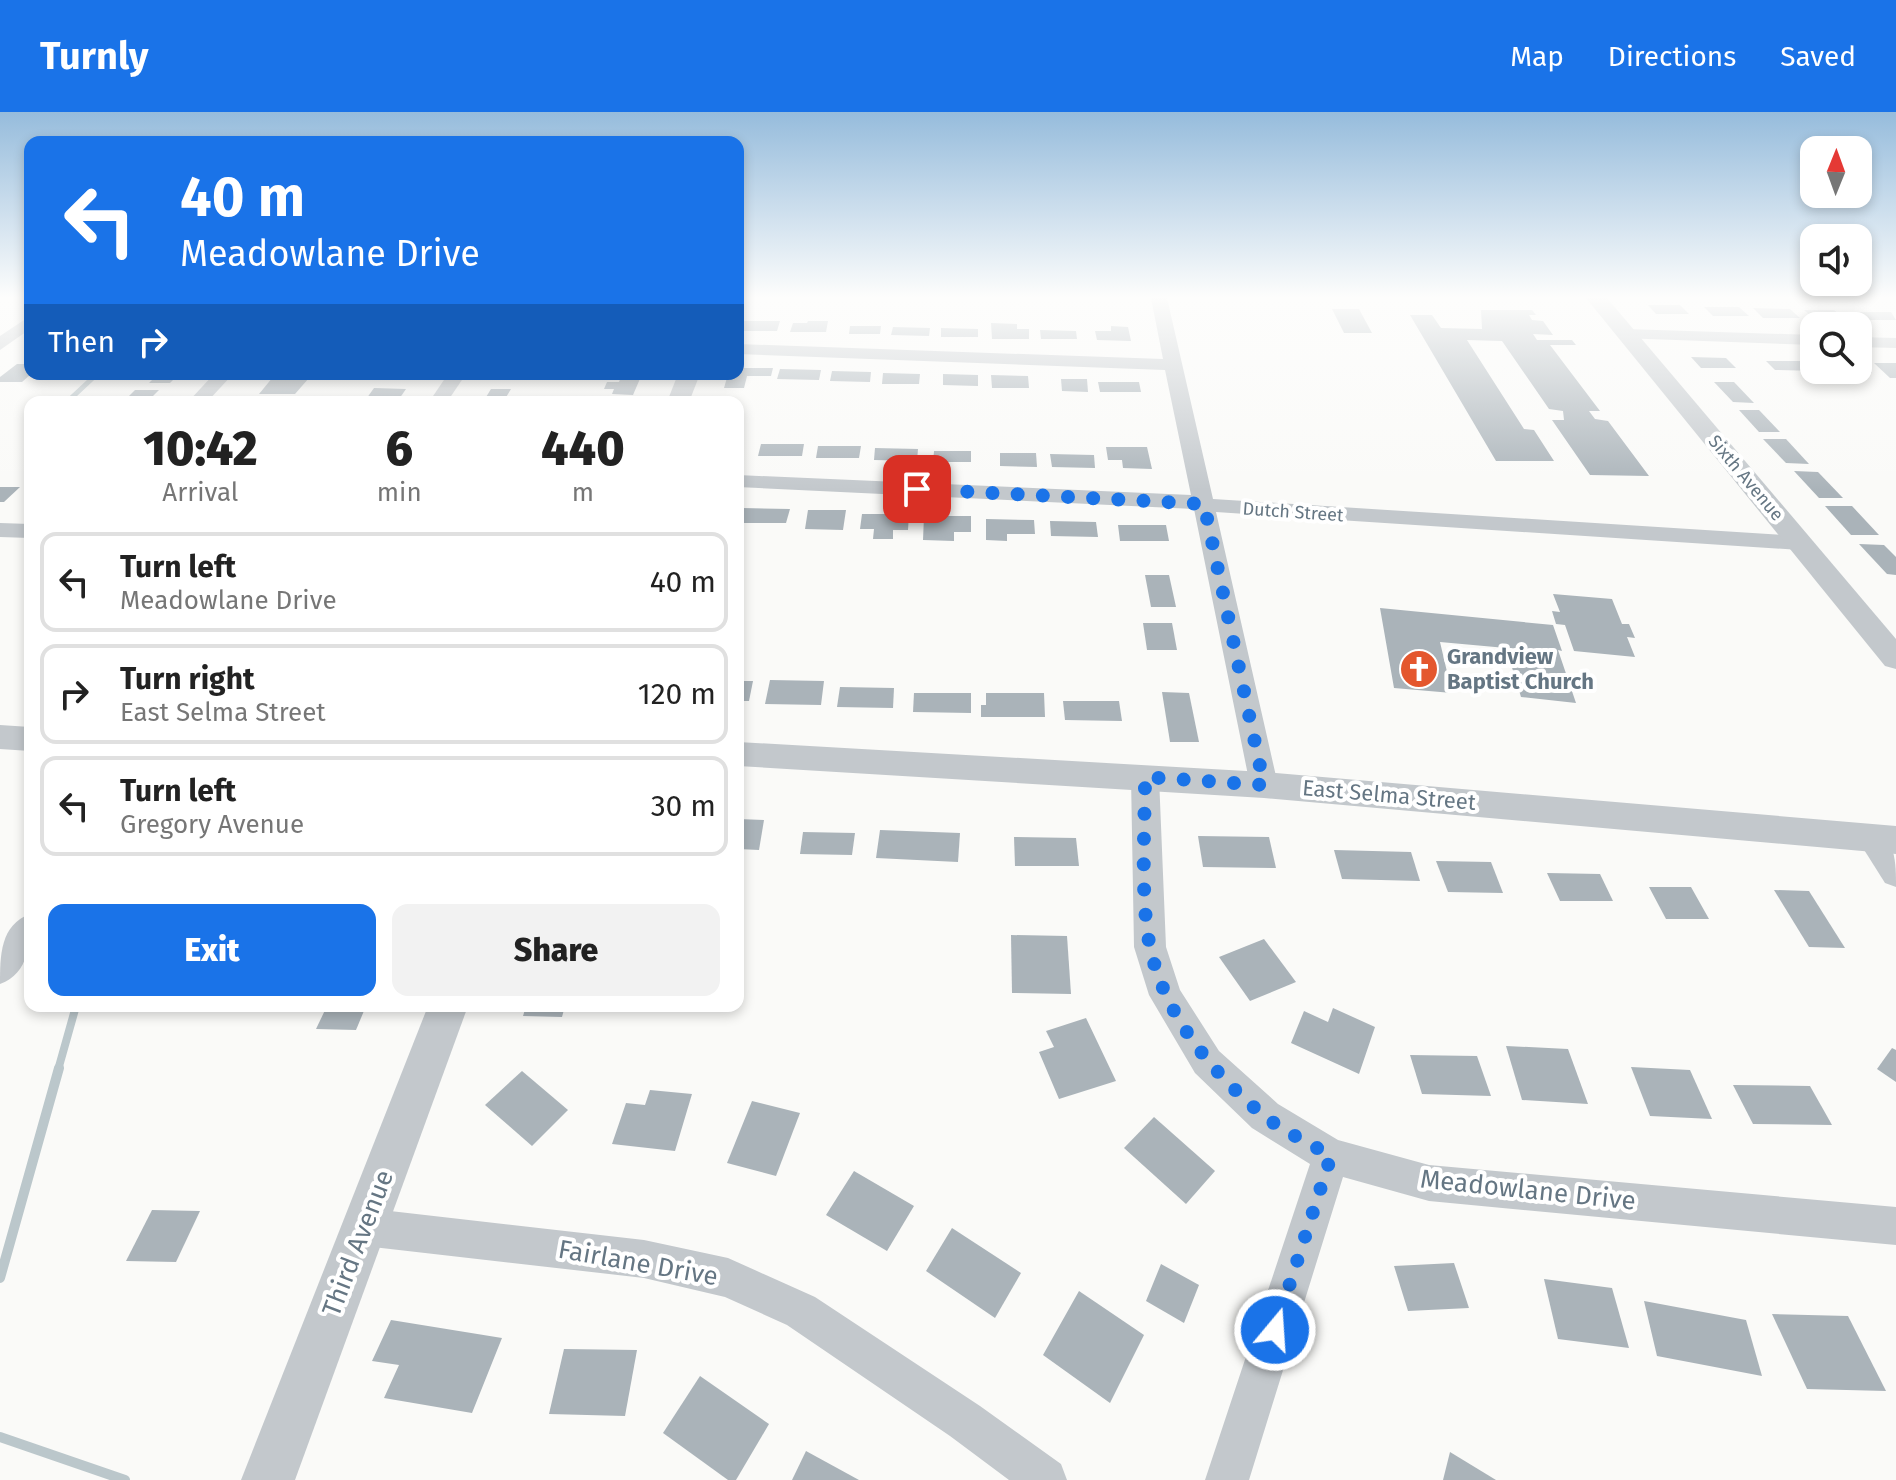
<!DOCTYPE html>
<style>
:root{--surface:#fff;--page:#f2f2f2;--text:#222;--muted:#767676;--line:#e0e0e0;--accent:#1a73e8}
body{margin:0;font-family:"Fira Sans",sans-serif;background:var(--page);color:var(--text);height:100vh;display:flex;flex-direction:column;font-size:30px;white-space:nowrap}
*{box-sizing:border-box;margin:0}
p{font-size:26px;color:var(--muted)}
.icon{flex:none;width:44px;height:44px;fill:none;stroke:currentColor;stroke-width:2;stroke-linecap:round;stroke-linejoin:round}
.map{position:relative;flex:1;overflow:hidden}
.side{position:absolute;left:24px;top:284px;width:720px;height:616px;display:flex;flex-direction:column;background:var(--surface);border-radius:16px;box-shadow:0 4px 12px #0003}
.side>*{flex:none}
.banner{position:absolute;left:24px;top:24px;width:720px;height:244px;border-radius:16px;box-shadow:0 4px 12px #0003;background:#1a73e8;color:#fff;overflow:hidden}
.needle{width:52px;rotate:1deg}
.controls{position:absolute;left:1800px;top:24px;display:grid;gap:16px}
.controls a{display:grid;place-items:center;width:72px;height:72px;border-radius:16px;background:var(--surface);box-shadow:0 4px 12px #0003;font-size:40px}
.pin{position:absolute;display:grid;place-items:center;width:68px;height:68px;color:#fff;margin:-34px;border-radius:16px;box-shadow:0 4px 12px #0006}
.me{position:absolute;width:88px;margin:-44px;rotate:18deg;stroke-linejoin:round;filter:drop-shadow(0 0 6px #0008)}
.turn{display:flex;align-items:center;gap:28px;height:168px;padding:0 24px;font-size:36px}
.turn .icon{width:104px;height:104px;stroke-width:2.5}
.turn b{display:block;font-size:56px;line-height:68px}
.then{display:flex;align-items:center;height:76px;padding:0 24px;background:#0003;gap:16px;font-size:30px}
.eta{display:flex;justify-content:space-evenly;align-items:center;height:136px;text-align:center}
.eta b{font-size:48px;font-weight:800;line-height:56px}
.button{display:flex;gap:16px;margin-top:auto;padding:16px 24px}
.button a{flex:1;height:92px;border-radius:16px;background:var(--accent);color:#fff;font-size:32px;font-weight:800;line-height:92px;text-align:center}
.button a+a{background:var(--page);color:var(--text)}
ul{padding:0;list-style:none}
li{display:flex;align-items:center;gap:24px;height:100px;margin:0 16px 12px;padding:0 8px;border:4px solid var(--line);border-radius:16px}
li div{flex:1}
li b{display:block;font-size:30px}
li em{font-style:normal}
header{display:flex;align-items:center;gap:48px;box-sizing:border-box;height:112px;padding:0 40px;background:var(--accent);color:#fff}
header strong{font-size:38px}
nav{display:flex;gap:44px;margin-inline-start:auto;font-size:28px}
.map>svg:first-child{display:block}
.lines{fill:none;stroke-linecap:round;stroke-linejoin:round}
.stream-far2{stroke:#bbc7cb;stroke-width:5}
.stream-far1{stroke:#bbc7cb;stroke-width:8}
.stream{stroke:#bbc7cb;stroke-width:10}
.building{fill:#aab3b9}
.minor{fill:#c3c8cc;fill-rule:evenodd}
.tertiary{fill:#c3c8cc;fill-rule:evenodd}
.route{stroke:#1a73e8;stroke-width:14;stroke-dasharray:0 25.2}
.labels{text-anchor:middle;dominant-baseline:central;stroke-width:8;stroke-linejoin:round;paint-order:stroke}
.far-street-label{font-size:18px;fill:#657683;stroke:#fff}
.poi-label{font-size:22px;font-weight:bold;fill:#657683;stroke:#fff;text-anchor:start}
.street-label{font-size:22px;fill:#657683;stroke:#fff}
.near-street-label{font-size:26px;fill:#657683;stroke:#fff}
</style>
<header>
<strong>Turnly</strong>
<nav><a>Map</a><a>Directions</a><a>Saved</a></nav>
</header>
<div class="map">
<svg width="1896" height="1368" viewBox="0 0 1896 1368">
<rect width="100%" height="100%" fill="#fafaf8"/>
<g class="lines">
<polyline class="stream-far2" points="67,290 97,262"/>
<polyline class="stream-far1" points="58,958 76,894"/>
<g class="stream">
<polyline points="0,1166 59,956"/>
<polyline points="0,1325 125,1368"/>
</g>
</g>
<g class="building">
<polygon points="1648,193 1680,193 1689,202 1656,202"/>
<polygon points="1704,195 1739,195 1749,204 1713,204"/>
<polygon points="1753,196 1790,197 1800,206 1763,206"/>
<polygon points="1332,197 1359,197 1372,221 1344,221"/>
<polygon points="1481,198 1532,198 1536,203 1529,203 1532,208 1543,209 1553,223 1533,222 1537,228 1572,228 1576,233 1550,233 1600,299 1589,299 1595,307 1608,309 1649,364 1590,363 1552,308 1564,308 1563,299 1549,297 1502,229 1467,228 1524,317 1534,318 1554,349 1496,349 1410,203 1432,203 1441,216 1482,217"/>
<polygon points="1804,198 1834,198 1845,207 1815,207"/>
<polygon points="1855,200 1891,200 1896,208 1865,208"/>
<polygon points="743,209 780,209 777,219 740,219"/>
<polygon points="808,209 828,209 826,220 790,220 793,211 807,211"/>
<polygon points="991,211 1017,212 1017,217 1029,217 1029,227 992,227"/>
<polygon points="850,214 881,214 880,222 849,222"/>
<polygon points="1111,214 1128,215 1131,229 1097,228 1095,219 1111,219"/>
<polygon points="893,215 930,216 929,224 891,223"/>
<polygon points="941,216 978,217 978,225 941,225"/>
<polygon points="1040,218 1076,219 1077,227 1041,227"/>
<polygon points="1691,245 1726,246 1736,256 1701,256"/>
<polygon points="1766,249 1806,249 1816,259 1775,258"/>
<polygon points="1858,249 1872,261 1852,261 1859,267 1837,267 1828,258 1858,258"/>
<polygon points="1874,251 1896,251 1896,266 1890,266"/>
<polygon points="17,252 30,252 30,263 22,270 0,270 0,265"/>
<polygon points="738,256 773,256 771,264 747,264 744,276 724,276 728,262 738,262"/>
<polygon points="780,257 821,258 819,268 777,267"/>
<polygon points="832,259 871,260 870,270 830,269"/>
<polygon points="883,261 920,262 919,272 882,272"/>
<polygon points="158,262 179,262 170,271 149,271"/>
<polygon points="622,262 642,262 633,283 612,282 614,277 604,277 607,270 619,270"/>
<polygon points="943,262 978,263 978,274 943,273"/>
<polygon points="991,263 1028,264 1029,276 992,276"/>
<polygon points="273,265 309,266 295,282 259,282"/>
<polygon points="1061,267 1087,267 1088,280 1062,279"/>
<polygon points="1098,270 1139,270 1141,280 1100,280"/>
<polygon points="1714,270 1734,270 1754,291 1733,290"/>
<polygon points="374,276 406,277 397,290 364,290"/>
<polygon points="491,277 511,277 503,290 483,290"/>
<polygon points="135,278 159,278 147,290 123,290"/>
<polygon points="1739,298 1759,298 1780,320 1759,320"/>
<polygon points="1763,327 1786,327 1809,352 1786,351"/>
<polygon points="761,332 804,332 802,344 758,344"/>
<polygon points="818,334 861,334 859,346 816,346"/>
<polygon points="1106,335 1147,335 1152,357 1123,356 1122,348 1108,348"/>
<polygon points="875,336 918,337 917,349 874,348"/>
<polygon points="934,339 971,339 971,350 933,350"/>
<polygon points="1000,341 1036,341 1037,355 1000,354"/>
<polygon points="1050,342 1094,343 1095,356 1052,355"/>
<polygon points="1794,359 1818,360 1843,386 1819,386"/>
<polygon points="0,375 20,375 4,390 0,390"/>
<polygon points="1825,394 1852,394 1879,423 1851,423"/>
<polygon points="742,396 790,397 786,411 739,411"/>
<polygon points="808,398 846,398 843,418 805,417"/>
<polygon points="862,402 909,402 908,418 893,418 893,427 873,427 874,417 860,417"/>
<polygon points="924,404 971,404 971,420 954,420 954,429 923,428"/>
<polygon points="986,407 1034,408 1035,422 1007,422 1007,429 986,428"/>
<polygon points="1050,409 1096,410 1098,425 1051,424"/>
<polygon points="1118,413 1166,413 1169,429 1120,429"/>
<polygon points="1859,432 1884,433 1896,445 1896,463 1887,462"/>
<polygon points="1145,463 1169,463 1176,495 1151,495"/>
<polygon points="1553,482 1612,487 1622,512 1629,512 1635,526 1627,525 1635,545 1574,539 1565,513 1556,512 1552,499 1560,500"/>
<polygon points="1380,496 1553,513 1562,539 1558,538 1576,591 1521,585 1506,536 1440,530 1452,581 1394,576"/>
<polygon points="1143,511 1172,511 1177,538 1147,538"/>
<polygon points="770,568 824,569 821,593 765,592"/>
<polygon points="738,569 753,569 749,589 738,589"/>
<polygon points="840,575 894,576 893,596 837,595"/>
<polygon points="1162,580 1189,581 1199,630 1170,630"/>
<polygon points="914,581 971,581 971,601 913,600"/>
<polygon points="986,581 1044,581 1045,605 981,605 981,593 986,593"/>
<polygon points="1063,589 1119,589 1122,609 1065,608"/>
<polygon points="738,707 764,708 759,738 738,737"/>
<polygon points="880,718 960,721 958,750 876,746"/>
<polygon points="803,720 855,721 852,743 800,742"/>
<polygon points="1198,724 1269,725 1276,756 1203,755"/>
<polygon points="1014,725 1076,726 1079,754 1015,754"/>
<polygon points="1334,738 1411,740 1420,769 1342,767"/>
<polygon points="1436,749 1491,750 1503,781 1448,780"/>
<polygon points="1547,761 1600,762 1613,789 1560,789"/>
<polygon points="1649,775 1691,775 1709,807 1666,807"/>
<polygon points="1774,778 1809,779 1845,836 1809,835"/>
<polygon points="1011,823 1067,824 1071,882 1012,881"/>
<polygon points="1264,827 1296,870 1250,889 1219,845"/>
<polygon points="327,894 366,894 356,918 316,917"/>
<polygon points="526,894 565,894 562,905 523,904"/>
<polygon points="1333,896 1375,915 1359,962 1291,931 1304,899 1328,910"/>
<polygon points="1086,906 1116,969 1059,987 1039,940 1054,935 1046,919"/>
<polygon points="1506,934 1568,937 1588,992 1522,988"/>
<polygon points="1892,936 1896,938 1896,970 1877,957"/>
<polygon points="1410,943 1477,944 1491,984 1422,982"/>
<polygon points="1631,955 1690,958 1712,1007 1650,1004"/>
<polygon points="522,959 568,998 532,1034 485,993"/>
<polygon points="1733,973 1810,974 1832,1013 1753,1012"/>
<polygon points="650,978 692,982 675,1039 612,1032 626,991 645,993"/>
<polygon points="752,989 800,1001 776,1064 727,1051"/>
<polygon points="1154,1005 1215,1059 1186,1092 1124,1036"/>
<polygon points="854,1059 914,1094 887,1139 826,1103"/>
<polygon points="152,1098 200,1099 176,1150 126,1149"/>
<polygon points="952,1116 1021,1161 995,1206 926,1159"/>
<polygon points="1454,1151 1469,1196 1408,1199 1394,1154"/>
<polygon points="1161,1152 1199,1173 1184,1211 1146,1189"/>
<polygon points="1544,1167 1612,1176 1629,1236 1558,1227"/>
<polygon points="1079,1179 1144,1223 1110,1291 1043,1243"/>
<polygon points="1644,1189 1746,1208 1762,1264 1657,1244"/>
<polygon points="1772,1202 1848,1204 1886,1279 1807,1277"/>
<polygon points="391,1208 502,1226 472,1301 384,1286 399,1253 372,1249"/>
<polygon points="564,1237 637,1238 625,1304 549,1302"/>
<polygon points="700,1264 769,1312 736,1368 728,1368 663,1321"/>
<polygon points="806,1339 859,1368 792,1368"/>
<polygon points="1450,1340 1496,1368 1443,1368"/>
</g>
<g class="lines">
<g class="minor">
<polygon points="1151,186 1167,186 1213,387 1800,424 1811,431 1800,438 1216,400 1278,673 1274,680 1264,683 1254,680 1250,673 1194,397 738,375 738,363 1191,383 1165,258 738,242 738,232 1163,247"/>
<polygon points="30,204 30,217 0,238 0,224"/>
<polygon points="1626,217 1814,223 1814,233 1620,226 1617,222 1620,218"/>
<polygon points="1858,225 1896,226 1896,236 1858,235"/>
<polygon points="214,262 233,262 207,290 188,290"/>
<polygon points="448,262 466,262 447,290 429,290"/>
<polygon points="0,411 30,412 30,426 0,425"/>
<polygon points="1145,655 1155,658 1159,665 1166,835 1180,878 1219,939 1278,992 1338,1028 1429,1053 1896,1095 1896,1133 1429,1089 1343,1065 1249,1368 1205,1368 1310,1052 1252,1016 1195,961 1149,883 1134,835 1131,665 1135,658"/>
<path d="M 1870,714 C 1896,723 1896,751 1896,775 L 1885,771 L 1856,725 L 1860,717 Z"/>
<path d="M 30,802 C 30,830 30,861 0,872 C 0,844 0,813 30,802 Z"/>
<polygon points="364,1096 644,1128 728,1146 815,1185 980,1294 1061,1352 1067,1368 1009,1368 950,1324 787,1213 725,1185 644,1166 364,1134 351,1128 345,1115 351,1102"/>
</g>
<g class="tertiary">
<polygon points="1586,186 1607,186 1896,527 1896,557 1885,554"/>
<polygon points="678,262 700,262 689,290 667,290"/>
<polygon points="0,613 30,615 30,639 0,637"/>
<polygon points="738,630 1264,660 1896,714 1896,742 1264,686 738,654"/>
<polygon points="428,894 468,894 295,1368 241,1368"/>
</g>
</g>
<linearGradient id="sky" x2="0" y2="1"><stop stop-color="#96bcdc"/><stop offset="0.49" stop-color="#fdfdfc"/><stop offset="1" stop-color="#fdfdfc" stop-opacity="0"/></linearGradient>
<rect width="1896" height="378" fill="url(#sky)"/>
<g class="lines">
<path class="route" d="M 917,377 L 1204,392 L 1264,673 L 1145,665 C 1145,714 1140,788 1150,835 C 1164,902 1211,960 1263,1003 C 1283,1019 1309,1031 1331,1044 L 1275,1218"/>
</g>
<defs>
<symbol id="church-disc" viewBox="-11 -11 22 22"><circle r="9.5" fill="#e4572e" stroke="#fff"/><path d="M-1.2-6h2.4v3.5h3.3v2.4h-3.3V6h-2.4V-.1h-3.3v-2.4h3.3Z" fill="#fff"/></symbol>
</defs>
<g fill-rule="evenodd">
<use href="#church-disc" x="1397" y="535" width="44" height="44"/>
</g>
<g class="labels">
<g class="far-street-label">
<text transform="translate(1746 366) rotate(50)">Sixth Avenue</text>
<text transform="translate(1293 400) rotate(4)">Dutch Street</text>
</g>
<g class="poi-label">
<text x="1447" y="544">Grandview<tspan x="1447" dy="25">Baptist Church</tspan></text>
</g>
<g class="street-label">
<text transform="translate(1389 683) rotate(5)">East Selma Street</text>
</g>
<g class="near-street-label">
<text transform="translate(1528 1078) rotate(6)">Meadowlane Drive</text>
<text transform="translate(358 1131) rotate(-69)">Third Avenue</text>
<text transform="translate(638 1151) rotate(10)">Fairlane Drive</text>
</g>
</g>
</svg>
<div class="controls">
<a><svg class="needle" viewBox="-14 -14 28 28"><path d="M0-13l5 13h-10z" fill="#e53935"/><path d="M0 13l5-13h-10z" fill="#767676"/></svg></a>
<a><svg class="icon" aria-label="sound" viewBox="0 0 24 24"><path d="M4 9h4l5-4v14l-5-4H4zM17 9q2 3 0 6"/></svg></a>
<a><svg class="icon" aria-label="search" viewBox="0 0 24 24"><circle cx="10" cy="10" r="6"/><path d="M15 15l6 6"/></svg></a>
</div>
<div class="pin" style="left:917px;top:377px;background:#d93025"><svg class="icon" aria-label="arrive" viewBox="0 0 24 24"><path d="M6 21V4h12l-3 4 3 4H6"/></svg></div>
<svg class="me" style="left:1275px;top:1218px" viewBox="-20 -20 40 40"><circle r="17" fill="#1a73e8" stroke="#fff" stroke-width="3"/><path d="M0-11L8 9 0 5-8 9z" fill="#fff"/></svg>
<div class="banner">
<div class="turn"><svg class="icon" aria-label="left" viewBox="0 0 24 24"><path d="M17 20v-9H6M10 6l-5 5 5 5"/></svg><div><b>40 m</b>Meadowlane Drive</div></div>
<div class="then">Then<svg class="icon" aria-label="right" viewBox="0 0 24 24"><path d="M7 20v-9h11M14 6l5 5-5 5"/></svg></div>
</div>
<section class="side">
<div class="eta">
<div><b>10:42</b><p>Arrival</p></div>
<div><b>6</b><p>min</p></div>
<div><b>440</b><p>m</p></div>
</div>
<ul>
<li><svg class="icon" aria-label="left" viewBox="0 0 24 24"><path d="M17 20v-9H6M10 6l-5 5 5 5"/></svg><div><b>Turn left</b><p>Meadowlane Drive</p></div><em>40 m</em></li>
<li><svg class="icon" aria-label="right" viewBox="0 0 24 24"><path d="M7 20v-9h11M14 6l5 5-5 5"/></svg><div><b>Turn right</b><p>East Selma Street</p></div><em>120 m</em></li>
<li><svg class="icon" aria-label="left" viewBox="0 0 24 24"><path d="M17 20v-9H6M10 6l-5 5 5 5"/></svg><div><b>Turn left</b><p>Gregory Avenue</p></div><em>30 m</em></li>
</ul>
<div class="button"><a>Exit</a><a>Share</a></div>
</section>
</div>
